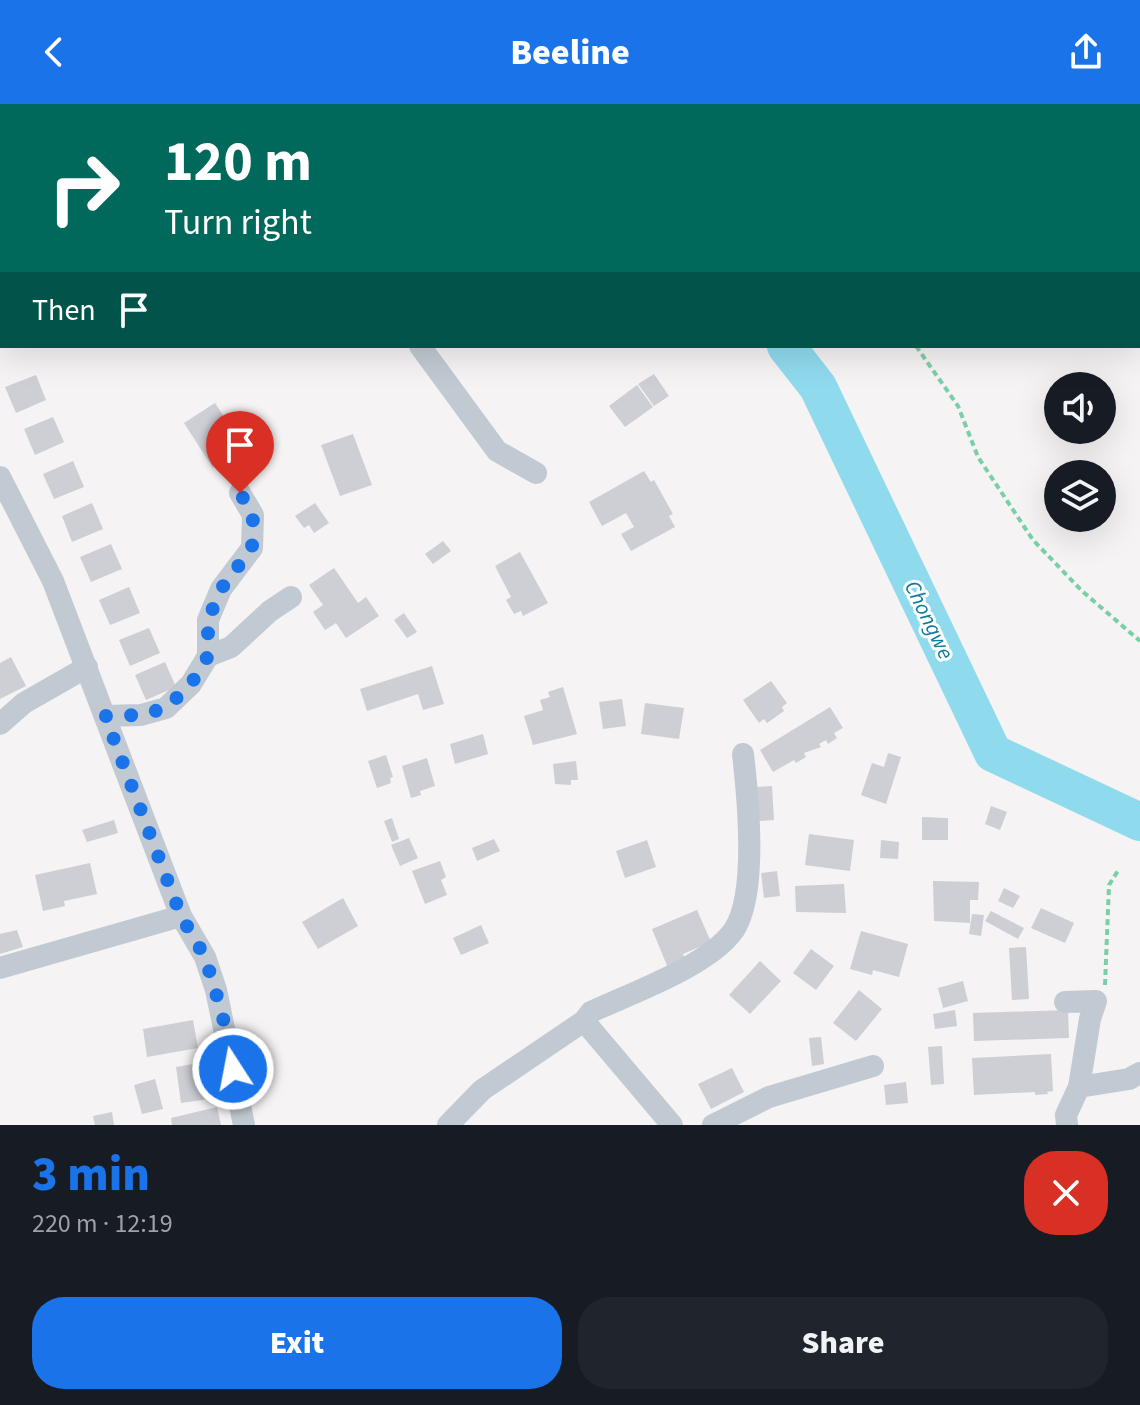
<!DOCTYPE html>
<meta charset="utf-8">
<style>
:root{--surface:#171b24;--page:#20242c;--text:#f1f3f6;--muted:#9ea1a6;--accent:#1a73e8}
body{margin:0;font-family:"Source Sans 3",sans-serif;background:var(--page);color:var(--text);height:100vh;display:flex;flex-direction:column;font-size:30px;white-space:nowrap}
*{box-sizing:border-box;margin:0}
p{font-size:26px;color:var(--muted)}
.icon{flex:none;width:44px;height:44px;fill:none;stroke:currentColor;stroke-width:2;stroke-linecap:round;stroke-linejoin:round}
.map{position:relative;height:1021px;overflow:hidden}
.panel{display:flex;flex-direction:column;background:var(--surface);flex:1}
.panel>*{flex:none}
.guide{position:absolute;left:0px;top:0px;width:1140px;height:244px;box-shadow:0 8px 32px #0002;background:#00695c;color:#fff;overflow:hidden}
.tools{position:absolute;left:1044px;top:268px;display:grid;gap:16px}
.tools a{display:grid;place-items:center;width:72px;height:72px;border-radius:50%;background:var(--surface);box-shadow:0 8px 32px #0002;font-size:40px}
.pin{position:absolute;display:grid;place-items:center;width:68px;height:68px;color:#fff;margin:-82px -34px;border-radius:50% 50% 50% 0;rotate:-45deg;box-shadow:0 0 8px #0007}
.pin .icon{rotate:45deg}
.me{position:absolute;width:88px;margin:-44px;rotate:349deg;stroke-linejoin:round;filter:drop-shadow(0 0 6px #0008)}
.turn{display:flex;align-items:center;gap:28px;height:168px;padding:0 32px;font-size:36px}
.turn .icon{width:104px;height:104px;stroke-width:2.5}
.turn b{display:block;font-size:56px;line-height:68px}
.then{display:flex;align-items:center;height:76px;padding:0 32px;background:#0003;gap:16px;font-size:30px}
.round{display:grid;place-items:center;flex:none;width:84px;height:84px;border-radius:32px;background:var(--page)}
.overview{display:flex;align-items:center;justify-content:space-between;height:136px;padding:0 32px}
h1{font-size:48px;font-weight:800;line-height:60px;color:var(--accent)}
.button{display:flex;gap:16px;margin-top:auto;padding:16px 32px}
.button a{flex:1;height:92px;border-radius:32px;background:var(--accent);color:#fff;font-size:32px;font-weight:800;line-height:92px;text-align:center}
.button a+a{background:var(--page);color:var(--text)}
header{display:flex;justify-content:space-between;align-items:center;height:104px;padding:0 32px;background:var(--accent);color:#fff;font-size:36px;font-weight:800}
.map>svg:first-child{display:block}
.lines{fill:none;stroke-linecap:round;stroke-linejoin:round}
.river{stroke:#90daee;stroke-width:38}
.building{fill:#cdcfd5}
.path{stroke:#7ad0a6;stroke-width:4;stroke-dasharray:6 4;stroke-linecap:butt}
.minor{stroke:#c1cad2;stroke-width:22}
.route{stroke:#1a73e8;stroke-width:14;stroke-dasharray:0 25.2}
.labels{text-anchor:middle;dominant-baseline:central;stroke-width:6;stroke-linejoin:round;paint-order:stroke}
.water-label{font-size:22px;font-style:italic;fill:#0c7c9b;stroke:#fff}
</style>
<header><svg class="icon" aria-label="back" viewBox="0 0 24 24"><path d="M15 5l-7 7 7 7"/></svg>Beeline<svg class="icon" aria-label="share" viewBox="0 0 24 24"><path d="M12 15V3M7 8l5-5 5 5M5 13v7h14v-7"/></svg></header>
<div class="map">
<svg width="1140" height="1021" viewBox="0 0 1140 1021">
<rect width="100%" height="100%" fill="#f5f3f3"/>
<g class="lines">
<g class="river">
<polyline points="675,0 675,2"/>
<polyline points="786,242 818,283 993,649 1140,718"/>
</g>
</g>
<g class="building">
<polygon points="654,270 669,292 654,302 638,280"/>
<polygon points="36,271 46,296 16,309 5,283"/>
<polygon points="637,281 653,303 625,323 609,302"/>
<polygon points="215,299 252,355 230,369 222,358 213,364 184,319"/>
<polygon points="53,313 64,338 35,351 24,325"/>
<polygon points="353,330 372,381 340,392 321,341"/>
<polygon points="73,357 84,383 54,395 43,370"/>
<polygon points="644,367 651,378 654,376 673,410 669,412 675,423 631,447 621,430 634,423 626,409 602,422 589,398"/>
<polygon points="92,399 103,425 72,438 62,412"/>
<polygon points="315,399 329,419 314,429 309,421 304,424 295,412"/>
<polygon points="443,437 451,447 433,460 425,450"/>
<polygon points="111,440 122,465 91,478 80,453"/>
<polygon points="520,448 548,499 523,512 521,507 514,510 506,496 511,493 495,462"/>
<polygon points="334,464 358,499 366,493 379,512 346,534 336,519 325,526 313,508 323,501 309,481"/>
<polygon points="129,483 140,509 110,521 99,496"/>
<polygon points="404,509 417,528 407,534 394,516"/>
<polygon points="149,524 160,549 130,562 119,536"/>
<polygon points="11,553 26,582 0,595 0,559"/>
<polygon points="165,558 176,583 146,596 135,571"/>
<polygon points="432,562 444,600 423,606 418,590 367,607 360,585"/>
<polygon points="771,577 787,599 782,603 784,607 767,619 764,615 759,619 743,596"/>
<polygon points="563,583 577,630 533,641 524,612 543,606 540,596 550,593 548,588"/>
<polygon points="622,595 626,622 603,625 599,598"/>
<polygon points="645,599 684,604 679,635 641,630"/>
<polygon points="830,603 843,624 834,629 837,634 828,640 826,636 819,640 821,643 804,649 806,653 796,659 794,656 773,668 760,646"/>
<polygon points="483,630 488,650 455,660 450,640"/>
<polygon points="888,649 901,653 886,700 861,691 872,659 884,663"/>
<polygon points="386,651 393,673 390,674 391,679 377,684 368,657"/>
<polygon points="427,654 435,682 420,687 421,691 411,694 402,662"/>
<polygon points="576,657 578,676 571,676 571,681 555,680 553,660"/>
<polygon points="772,682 774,716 759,717 757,683"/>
<polygon points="991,702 1007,708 1000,726 985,720"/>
<polygon points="922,713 948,714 948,736 922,736"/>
<polygon points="392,714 399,735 392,738 384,717"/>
<polygon points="114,716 118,729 87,738 82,726"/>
<polygon points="809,730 854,736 850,767 805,761"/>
<polygon points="409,734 418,754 400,762 391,741"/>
<polygon points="494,735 500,747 477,757 472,744"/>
<polygon points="647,736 656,763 625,774 616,747"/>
<polygon points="881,736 899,738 898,755 880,754"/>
<polygon points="440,757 446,773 441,776 447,791 425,800 412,767"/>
<polygon points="90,759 97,790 64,797 65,802 43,807 35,771"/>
<polygon points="777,767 780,792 764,794 761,769"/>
<polygon points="933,777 979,778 978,796 970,796 970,819 934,817"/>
<polygon points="844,780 846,809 796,808 795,782"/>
<polygon points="1004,784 1020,792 1013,804 998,797"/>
<polygon points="343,794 358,822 318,845 302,818"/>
<polygon points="1041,804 1074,819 1065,839 1031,824"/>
<polygon points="697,806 711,838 683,850 686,856 668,864 652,825"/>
<polygon points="991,807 1024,824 1018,835 985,817"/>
<polygon points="972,810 984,811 981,832 969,830"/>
<polygon points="481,821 489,839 461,851 453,834"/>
<polygon points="17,826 23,843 0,850 0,830"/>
<polygon points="861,827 908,840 899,873 873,866 872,871 850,865"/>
<polygon points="1026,843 1029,895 1012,896 1009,844"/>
<polygon points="811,845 834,862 816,886 793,869"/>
<polygon points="760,857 781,877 750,910 729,891"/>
<polygon points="963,877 968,897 943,904 938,884"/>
<polygon points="859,886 882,905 856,937 833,919"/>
<polygon points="955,906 957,922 935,925 933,910"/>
<polygon points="1068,906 1069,934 974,937 973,909"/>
<polygon points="193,916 198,944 147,953 143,925"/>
<polygon points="821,933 824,960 812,962 809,934"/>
<polygon points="942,942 944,980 931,981 928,943"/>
<polygon points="1051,950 1053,987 1047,988 1048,990 1035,991 1035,988 974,991 972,954"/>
<polygon points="210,957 216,994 181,999 176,963"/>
<polygon points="732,964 744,988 711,1005 698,980"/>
<polygon points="155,975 163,1005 142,1010 134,981"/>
<polygon points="906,978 908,999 886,1001 884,981"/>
<polygon points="217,1003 221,1021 172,1021 171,1014"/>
<polygon points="112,1008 114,1021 95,1021 93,1012"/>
</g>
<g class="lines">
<g class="path">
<polyline points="979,2 980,0"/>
<polyline points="916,242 958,302 978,353 1033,436 1082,487 1140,537"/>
<polyline points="1105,881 1109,781 1119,765"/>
</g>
<g class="minor">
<polyline points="136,2 136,0"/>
<polyline points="0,216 2,214"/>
<polyline points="420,242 497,347 536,369"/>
<polyline points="0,373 53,477 181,812"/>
<polyline points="208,552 208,516 221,485 252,444 253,411 240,389"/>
<polyline points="105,612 141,611 166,604 191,580 208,552 231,543 270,507 291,493"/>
<polyline points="0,620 24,599 87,563"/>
<polyline points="0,864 181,812 205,853 216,886 244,1021"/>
<polyline points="1065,898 1096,897 1090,915 1079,983"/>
<polyline points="584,917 672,1021"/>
<path d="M 448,1021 L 482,986 L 584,917 L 591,908 C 631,889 709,862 734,826 C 758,789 748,694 743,650"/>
<polyline points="713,1021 769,993 873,962"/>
<polyline points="1067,1021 1066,1011 1079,983 1129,975 1140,969"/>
</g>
</g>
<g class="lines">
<polyline class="route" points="233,965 222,909 205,853 181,812 105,612 141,611 166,604 191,580 208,552 208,516 221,485 252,444 253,411 240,389"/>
</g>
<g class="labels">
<g class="water-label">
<text transform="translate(929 516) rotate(64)">Chongwe</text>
</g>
</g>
</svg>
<div class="tools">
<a><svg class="icon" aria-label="sound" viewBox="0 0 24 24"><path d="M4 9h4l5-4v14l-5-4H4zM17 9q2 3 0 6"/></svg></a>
<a><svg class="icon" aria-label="layers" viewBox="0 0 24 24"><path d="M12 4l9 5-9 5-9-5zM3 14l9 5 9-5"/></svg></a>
</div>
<div class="pin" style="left:240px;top:389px;background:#d93025"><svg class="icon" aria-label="arrive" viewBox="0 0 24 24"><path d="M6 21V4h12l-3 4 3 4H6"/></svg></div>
<svg class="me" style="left:233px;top:965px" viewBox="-20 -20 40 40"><circle r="17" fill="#1a73e8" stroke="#fff" stroke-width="3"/><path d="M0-11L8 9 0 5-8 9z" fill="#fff"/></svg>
<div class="guide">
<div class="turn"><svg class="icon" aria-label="right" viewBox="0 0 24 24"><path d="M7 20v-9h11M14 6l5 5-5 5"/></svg><div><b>120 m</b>Turn right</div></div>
<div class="then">Then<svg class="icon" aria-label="arrive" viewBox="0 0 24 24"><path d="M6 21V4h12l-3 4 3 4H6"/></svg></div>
</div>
</div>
<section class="panel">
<div class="overview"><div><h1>3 min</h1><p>220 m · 12:19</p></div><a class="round" style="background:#d93025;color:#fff"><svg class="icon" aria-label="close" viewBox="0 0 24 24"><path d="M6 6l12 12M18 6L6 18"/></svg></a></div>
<div class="button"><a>Exit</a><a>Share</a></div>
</section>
